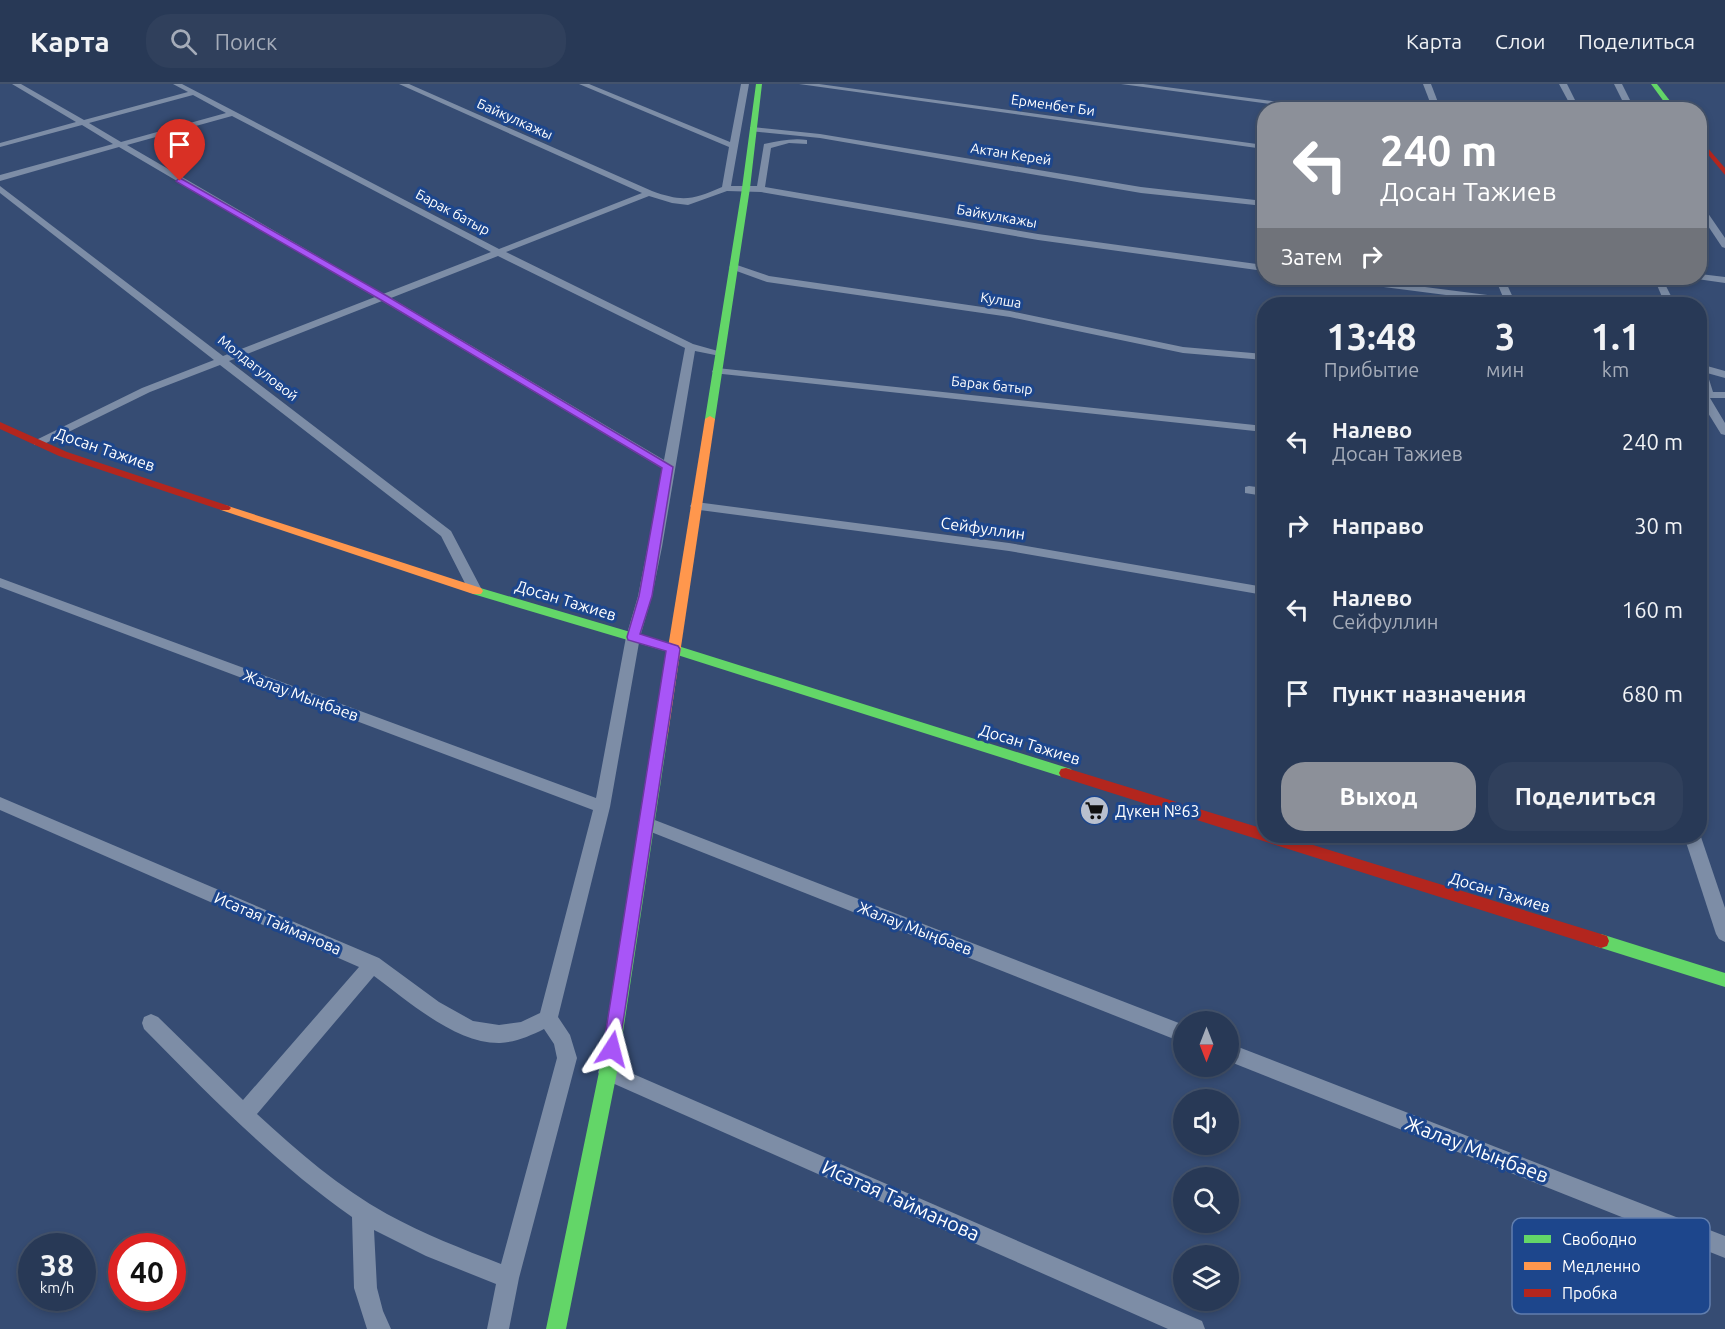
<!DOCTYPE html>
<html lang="ru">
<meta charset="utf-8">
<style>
:root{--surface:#283956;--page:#30405c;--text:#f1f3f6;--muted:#a5acb9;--line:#44536c;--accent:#8c9099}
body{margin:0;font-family:Ubuntu,sans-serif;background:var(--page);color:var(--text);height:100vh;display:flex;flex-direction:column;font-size:22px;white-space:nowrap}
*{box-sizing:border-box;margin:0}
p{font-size:20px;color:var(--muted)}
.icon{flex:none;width:33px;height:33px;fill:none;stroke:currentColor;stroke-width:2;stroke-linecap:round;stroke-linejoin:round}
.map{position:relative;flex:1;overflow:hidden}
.details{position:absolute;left:1257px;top:213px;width:450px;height:546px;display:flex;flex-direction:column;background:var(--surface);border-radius:24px;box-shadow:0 3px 9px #0003,0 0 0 2px var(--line)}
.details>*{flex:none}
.hud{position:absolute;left:1257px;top:18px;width:450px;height:183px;border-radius:24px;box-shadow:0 3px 9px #0003,0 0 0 2px var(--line);background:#8c9099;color:#fff;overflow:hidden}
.needle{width:39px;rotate:180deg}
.fabs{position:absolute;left:1173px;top:927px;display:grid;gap:12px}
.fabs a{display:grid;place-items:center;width:66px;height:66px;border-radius:50%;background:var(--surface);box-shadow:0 3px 9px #0003,0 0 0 2px var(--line);font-size:30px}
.speed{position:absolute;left:18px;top:1149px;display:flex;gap:12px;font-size:30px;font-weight:700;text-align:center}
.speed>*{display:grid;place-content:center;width:78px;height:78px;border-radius:50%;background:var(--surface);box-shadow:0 3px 9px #0003,0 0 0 2px var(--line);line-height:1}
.speed small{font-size:15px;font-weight:400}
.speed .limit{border:9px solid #d22;background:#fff;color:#111}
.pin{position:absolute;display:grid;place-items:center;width:51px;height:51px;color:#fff;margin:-62px -26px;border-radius:50% 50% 50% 0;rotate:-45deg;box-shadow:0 0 6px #0007}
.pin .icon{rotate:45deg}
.me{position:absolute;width:66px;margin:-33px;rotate:9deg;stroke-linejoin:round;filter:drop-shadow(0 0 4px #0008)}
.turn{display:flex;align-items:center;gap:21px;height:126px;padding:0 24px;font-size:27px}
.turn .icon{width:78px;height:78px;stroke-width:2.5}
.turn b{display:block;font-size:42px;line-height:51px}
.then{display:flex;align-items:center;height:57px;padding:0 24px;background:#0003;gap:12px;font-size:22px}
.eta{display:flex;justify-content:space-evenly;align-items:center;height:102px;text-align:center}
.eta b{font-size:36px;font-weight:700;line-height:42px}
.action{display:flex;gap:12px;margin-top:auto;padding:12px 24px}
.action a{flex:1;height:69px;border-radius:24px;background:var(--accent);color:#fff;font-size:24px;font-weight:700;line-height:69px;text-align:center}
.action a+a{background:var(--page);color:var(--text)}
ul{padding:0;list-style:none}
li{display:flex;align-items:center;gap:18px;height:84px;padding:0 24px}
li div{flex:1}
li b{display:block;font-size:22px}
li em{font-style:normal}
header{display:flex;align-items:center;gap:36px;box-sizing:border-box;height:84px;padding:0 30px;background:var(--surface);border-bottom:2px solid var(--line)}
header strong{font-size:28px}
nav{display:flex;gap:33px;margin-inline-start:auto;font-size:21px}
.search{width:420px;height:54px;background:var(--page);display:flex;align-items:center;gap:15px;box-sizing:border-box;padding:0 21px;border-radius:24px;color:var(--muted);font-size:22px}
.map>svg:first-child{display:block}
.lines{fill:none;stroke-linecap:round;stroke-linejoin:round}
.street{fill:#7d8da6;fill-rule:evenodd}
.fast{fill:#63d668;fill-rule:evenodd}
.slow{fill:#ff974d;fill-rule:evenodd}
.jam{fill:#b3261e;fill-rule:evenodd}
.route{fill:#a855f7;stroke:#6d37a1;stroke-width:1.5}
.labels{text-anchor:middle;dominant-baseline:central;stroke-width:6;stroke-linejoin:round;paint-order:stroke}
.far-street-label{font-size:14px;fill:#fff;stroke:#1d468c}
.street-label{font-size:16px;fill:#fff;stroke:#1d468c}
.poi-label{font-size:16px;fill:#fff;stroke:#1d468c;text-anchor:start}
.near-street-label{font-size:20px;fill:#fff;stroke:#1d468c}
.key{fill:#1d468c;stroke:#617eae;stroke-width:1.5}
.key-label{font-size:16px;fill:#fff}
</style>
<header>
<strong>Карта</strong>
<div class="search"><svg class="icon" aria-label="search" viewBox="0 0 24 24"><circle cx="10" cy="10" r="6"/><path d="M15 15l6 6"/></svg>Поиск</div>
<nav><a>Карта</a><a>Слои</a><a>Поделиться</a></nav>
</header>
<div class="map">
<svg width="1725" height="1245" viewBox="0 0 1725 1245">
<rect width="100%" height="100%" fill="#364c73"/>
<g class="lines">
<g class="street">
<path d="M 12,0 L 21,0 L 84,36 L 188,8 L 173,0 L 182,0 L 499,165 L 642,109 L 399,0 L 409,0 L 652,107 C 682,118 693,116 722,103 L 729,63 L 579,0 L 589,0 L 730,58 L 741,0 L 749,0 L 731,102 L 757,102 L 764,60 C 779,57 792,54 807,56 L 807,60 L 789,59 L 771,64 L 765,103 L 1038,150 L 1264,181 L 1264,187 L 1038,156 L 761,108 L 727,107 L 688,121 L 672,119 L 649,112 L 506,168 L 693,260 L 725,269 L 720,272 L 695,267 L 662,463 L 652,512 L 640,553 L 610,723 L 558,933 L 570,951 L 577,974 L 519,1194 L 509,1245 L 487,1245 L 496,1200 L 426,1172 L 374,1146 L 377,1204 L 383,1227 L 391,1245 L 367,1245 L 354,1204 L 352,1133 C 275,1079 210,1012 144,945 L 142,939 L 144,933 L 151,930 L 158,933 L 243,1016 L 359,883 L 0,726 L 0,713 L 379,874 L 439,918 L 473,937 L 499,941 L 521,938 L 540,929 L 593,726 L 0,503 L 0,494 L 596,714 L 626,553 L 638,512 L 663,385 L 382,217 L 229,277 L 451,447 L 482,506 L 480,509 L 470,509 L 441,452 L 220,281 L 150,308 L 42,361 L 34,361 L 34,357 L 142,304 L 214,276 L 0,109 L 0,102 L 223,272 L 375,213 L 119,63 L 0,97 L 0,91 L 113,60 L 82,41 L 0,63 L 0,59 L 76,38 ZM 193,11 L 226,29 L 121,58 L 89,39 ZM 232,32 L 491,168 L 383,210 L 127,61 ZM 498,172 L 685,264 L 664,376 L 391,214 ZM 374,892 C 408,917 456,960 500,959 C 516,958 530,952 544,945 L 554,960 L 557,974 L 501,1180 C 462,1165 424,1150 387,1130 C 340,1104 297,1067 257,1030 Z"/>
<polygon points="799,0 819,0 1264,61 1264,65"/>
<polygon points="1121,0 1143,0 1339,26 1314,26"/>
<polygon points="1423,0 1431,0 1441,26 1433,26"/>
<polygon points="1559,0 1567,0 1580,26 1573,26"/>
<polygon points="1614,0 1622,0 1635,26 1627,26"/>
<polygon points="753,43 820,50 1141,103 1264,117 1264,122 1141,109 820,54 750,47 750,43"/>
<polygon points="1700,121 1703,122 1725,154 1725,164 1722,163 1700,130"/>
<polygon points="734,180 769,192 1010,227 1183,263 1264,270 1264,276 1183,269 1010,233 767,198 731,185 729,183"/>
<polygon points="1700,190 1725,193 1725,199 1697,195"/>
<polygon points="1332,194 1355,194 1503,213 1495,194 1504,194 1516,220 1337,197"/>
<polygon points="1654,194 1662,194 1675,220 1665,220"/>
<polygon points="1700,280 1725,287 1725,294 1707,289 1713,308 1725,308 1725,314 1710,314 1725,339 1725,351 1721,350 1700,316 1700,308 1703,305 1700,297"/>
<polygon points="717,284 1264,342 1264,348 713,289 712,287"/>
<polygon points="1249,402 1264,404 1264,412 1245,409 1245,403"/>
<polygon points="696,418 1009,459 1264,503 1264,511 1009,467 692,425 690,422 692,419"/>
<polygon points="647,733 1184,941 1184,959 641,744 639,739 641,734"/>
<polygon points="1700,750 1725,824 1725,858 1719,855 1716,850 1684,752"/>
<polygon points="1228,959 1725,1152 1725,1174 1228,977"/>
<polygon points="608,979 1202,1237 1205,1245 1168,1245 601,994 598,988 601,982"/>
</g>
<g class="fast">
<polygon points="756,0 762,0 750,104 715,335 710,338 705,335 742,104"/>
<polygon points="1651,0 1657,0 1677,26 1670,26"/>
<polygon points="477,503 678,562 1071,685 1073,689 1071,693 1066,694 668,568 473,510 471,507"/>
<polygon points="661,645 666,646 668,650 617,988 566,1245 546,1245 599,988 654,650 656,646"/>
<polygon points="1601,850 1725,889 1725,903 1595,862 1593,857 1595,852"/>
</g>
<g class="slow">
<polygon points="710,332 715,335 668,650 666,654 656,654 654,650 705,335"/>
<polygon points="225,421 481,504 483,507 481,510 473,510 221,426 219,424"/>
</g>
<g class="jam">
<polygon points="1700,55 1725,84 1725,91 1700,61"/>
<polygon points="0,338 67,368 229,422 231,424 229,426 221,426 59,372 0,345"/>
<polygon points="1066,684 1264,745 1264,752 1284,752 1601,850 1607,852 1609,857 1607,862 1601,864 1061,693 1059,689 1061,685"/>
</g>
</g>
<polygon class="route" points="180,94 387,212 673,383 652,512 640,550 678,562 680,565 618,971 612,973 605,971 603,965 666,567 628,556 627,553 639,512 662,384 381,216 177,98 176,97"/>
<defs>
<symbol id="supermarket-disc" viewBox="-11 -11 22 22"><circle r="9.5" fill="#b9c0ce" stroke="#1d468c"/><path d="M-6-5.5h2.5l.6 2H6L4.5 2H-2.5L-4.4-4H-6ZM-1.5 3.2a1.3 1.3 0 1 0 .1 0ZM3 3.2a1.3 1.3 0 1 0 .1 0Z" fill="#111"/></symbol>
</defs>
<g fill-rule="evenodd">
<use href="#supermarket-disc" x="1078" y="710" width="33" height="33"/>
</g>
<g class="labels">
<g class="far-street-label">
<text transform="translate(1053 21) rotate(8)">Ерменбет Би</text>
<text transform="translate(515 35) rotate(24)">Байкулкажы</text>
<text transform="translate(1011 70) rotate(9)">Актан Керей</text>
<text transform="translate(453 128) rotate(28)">Барак батыр</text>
<text transform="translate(997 132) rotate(10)">Байкулкажы</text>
<text transform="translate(1001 216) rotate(9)">Кулша</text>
<text transform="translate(258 284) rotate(38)">Молдагуловой</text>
<text transform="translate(992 301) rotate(6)">Барак батыр</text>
</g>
<g class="street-label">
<text transform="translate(105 365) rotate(19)">Досан Тажиев</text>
<text transform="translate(983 444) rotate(8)">Сейфуллин</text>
<text transform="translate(566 516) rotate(17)">Досан Тажиев</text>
<text transform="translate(301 611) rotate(20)">Жалау Мыңбаев</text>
<text transform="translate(1030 660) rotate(17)">Досан Тажиев</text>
<text transform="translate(1500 808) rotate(17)">Досан Тажиев</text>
<text transform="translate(278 839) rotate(23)">Исатая Тайманова</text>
<text transform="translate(915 844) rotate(21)">Жалау Мыңбаев</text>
</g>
<g class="poi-label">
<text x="1115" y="727">Дүкен №63</text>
</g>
<g class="near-street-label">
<text transform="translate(1477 1065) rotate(21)">Жалау Мыңбаев</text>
<text transform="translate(901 1116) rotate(24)">Исатая Тайманова</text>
</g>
</g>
<rect x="1512" y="1134" width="198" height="96" rx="9" class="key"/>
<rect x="1524" y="1151" width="27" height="8" fill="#63d668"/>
<rect x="1524" y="1178" width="27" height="8" fill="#ff974d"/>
<rect x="1524" y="1205" width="27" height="8" fill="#b3261e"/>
<g class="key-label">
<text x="1562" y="1161">Свободно</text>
<text x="1562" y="1188">Медленно</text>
<text x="1562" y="1215">Пробка</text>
</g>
</svg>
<div class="fabs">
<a><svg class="needle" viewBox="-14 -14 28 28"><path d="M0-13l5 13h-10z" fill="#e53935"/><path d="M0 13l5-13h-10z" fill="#a5acb9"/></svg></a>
<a><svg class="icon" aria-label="sound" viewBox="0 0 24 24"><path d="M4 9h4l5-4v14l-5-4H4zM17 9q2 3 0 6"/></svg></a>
<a><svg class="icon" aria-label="search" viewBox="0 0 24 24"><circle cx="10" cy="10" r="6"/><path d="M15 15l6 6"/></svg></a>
<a><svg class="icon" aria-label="layers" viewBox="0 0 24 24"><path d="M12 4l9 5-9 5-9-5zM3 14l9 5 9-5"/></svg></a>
</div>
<div class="speed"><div>38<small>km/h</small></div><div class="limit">40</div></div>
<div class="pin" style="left:180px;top:97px;background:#d93025"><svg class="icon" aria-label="arrive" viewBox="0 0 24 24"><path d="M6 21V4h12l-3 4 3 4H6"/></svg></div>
<svg class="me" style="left:612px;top:965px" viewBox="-20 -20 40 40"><path d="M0-17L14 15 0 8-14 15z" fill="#a855f7" stroke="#fff" stroke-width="4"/></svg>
<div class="hud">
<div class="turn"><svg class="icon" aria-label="left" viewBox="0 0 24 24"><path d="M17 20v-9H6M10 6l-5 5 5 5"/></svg><div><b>240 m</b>Досан Тажиев</div></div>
<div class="then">Затем<svg class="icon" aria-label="right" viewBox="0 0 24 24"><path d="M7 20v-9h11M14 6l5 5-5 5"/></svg></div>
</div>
<section class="details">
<div class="eta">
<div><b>13:48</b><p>Прибытие</p></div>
<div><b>3</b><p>мин</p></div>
<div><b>1.1</b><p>km</p></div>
</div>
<ul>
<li><svg class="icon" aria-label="left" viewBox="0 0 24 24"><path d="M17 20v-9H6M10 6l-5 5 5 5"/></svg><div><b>Налево</b><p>Досан Тажиев</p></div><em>240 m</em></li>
<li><svg class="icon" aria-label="right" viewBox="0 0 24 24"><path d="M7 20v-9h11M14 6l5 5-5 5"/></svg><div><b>Направо</b></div><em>30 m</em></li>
<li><svg class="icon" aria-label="left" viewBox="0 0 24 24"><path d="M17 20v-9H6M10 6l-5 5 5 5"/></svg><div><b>Налево</b><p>Сейфуллин</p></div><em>160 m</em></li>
<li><svg class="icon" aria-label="arrive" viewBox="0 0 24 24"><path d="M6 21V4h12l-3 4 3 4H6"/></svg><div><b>Пункт назначения</b></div><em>680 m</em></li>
</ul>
<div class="action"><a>Выход</a><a>Поделиться</a></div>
</section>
</div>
